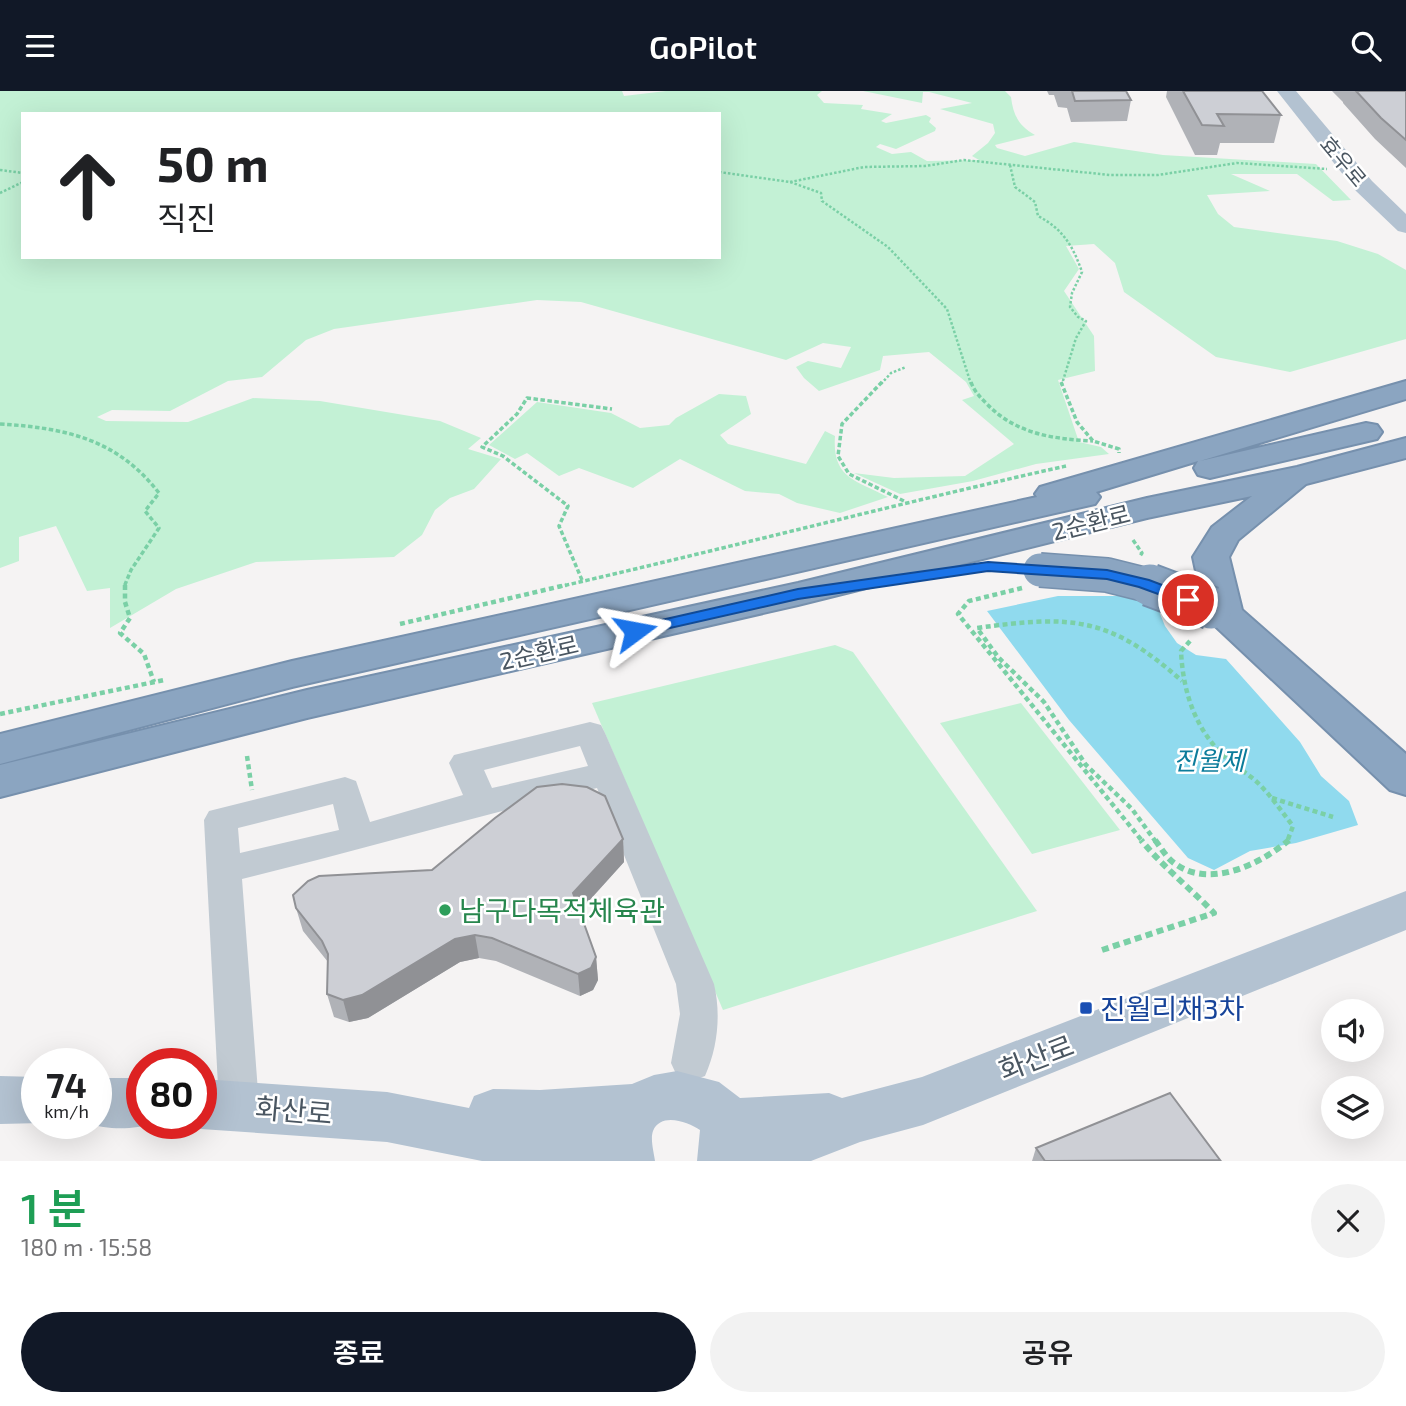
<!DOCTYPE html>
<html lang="ko">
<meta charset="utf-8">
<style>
:root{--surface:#fff;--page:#f2f2f2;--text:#202124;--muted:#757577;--accent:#111827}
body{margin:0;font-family:"Exo 2","Noto Sans KR",sans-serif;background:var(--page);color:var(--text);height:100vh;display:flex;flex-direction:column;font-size:26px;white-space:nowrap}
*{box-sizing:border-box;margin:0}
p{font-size:23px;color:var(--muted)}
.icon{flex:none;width:38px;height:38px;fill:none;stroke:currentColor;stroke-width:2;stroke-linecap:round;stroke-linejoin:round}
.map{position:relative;height:1070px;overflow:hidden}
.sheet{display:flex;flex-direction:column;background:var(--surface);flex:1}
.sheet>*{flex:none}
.hud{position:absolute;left:21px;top:21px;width:700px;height:147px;border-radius:0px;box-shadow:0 7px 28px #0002;background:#fff;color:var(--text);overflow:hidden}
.fabs{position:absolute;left:1321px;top:908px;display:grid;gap:14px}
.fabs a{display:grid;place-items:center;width:63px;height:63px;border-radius:50%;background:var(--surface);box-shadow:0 7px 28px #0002;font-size:35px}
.speed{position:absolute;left:21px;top:957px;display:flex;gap:14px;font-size:35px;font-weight:700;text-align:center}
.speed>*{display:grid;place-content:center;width:91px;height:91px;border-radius:50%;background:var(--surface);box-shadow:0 7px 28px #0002;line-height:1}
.speed small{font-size:18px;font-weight:400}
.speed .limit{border:10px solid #d22;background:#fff;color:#111}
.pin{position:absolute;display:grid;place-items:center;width:60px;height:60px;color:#fff;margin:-30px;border:4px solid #fff;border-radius:50%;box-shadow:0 2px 7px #0007}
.me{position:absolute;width:77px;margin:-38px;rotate:77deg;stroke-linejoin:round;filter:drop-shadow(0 0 5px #0008)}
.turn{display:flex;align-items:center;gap:24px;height:147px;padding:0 21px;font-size:32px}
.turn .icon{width:91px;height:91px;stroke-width:2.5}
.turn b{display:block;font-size:49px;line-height:60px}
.round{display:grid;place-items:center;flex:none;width:74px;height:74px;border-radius:37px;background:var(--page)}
.summary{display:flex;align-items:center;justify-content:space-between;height:119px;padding:0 21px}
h1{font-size:42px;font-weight:600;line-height:52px;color:#1e9e55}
.button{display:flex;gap:14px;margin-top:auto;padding:14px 21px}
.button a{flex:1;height:80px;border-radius:42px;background:var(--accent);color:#fff;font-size:28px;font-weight:600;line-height:80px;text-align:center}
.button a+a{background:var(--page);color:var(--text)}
header{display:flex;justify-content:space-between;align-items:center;height:91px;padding:0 21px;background:var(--accent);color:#fff;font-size:32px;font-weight:600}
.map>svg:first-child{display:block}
.green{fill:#c3f1d5;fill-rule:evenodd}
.water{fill:#90daee}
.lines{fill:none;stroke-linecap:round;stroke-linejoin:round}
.highway-casing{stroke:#7690ad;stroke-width:4}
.path-far3{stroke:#7ad0a6;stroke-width:2.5;stroke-dasharray:2.5 2;stroke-linecap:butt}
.path-far2{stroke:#7ad0a6;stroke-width:3.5;stroke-dasharray:4.5 2.5;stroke-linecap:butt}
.path-far1{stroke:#7ad0a6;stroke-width:4.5;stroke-dasharray:5 3.5;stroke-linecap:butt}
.path{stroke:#7ad0a6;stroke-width:6;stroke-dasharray:7 4.5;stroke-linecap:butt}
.minor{fill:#c1cad2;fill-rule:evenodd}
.major{fill:#b3c2d1;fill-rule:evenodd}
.highway{fill:#8ba5c1;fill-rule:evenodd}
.highway-bridge-far1-casing{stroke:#7690ad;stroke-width:36;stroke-linecap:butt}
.highway-bridge-casing{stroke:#7690ad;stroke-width:45;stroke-linecap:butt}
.highway-bridge-far1{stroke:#8ba5c1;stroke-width:33}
.highway-bridge{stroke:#8ba5c1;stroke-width:41}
.wall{fill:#b0b2b7}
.shaded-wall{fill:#909195}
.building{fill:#cdcfd5;stroke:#909195;stroke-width:2}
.route{fill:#1a73e8;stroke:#114b97;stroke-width:2}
.leisure-dot{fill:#2e9e5b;stroke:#fff;stroke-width:2.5}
.transit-dot{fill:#1a4fb4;stroke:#fff;stroke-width:2.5}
.labels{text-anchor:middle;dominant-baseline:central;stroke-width:5;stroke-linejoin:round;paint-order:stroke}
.far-street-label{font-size:21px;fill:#4a5661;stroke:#fff}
.street-label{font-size:24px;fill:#4a5661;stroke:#fff}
.water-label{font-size:26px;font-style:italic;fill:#0c7c9b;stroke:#fff}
.near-leisure-label{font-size:28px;fill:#27864d;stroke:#fff;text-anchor:start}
.near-transit-label{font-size:28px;fill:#164399;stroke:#fff;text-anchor:start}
.near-street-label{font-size:28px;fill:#4a5661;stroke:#fff}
</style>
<header><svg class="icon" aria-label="menu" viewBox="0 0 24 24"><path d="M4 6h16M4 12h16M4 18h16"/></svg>GoPilot<svg class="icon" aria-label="search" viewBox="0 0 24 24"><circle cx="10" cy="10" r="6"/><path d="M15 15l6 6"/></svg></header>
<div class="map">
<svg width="1406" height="1070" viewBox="0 0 1406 1070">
<rect width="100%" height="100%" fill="#f5f3f3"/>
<g class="green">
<path d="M 0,0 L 622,0 L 624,5 L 666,0 L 822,0 L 817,4 L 824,12 L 863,14 L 861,18 L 892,23 L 881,30 L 886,32 L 926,24 L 931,27 L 929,31 L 936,37 L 935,40 L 896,58 L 880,53 L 876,56 L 892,63 L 911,61 L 927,70 L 979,69 L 972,65 L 988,52 L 995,42 L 993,33 L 940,18 L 972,12 L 929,1 L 923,1 L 922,12 L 863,0 L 1005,0 L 1011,6 C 1013,24 1019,35 1035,44 L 995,54 L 997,57 L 1025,65 L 1074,51 L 1163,64 L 1316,73 L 1351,109 L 1333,110 L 1297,83 L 1231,83 L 1270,100 L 1207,104 L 1218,123 L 1234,136 L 1337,150 L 1378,163 L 1406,179 L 1406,248 L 1290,281 L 1216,266 L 1124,201 L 1115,172 L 1094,153 L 1066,155 L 1079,178 L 1064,200 L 1094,245 L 1095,280 L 1058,289 L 1079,351 L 1101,356 L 1109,363 L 1036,373 L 973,390 L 900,403 L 854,382 L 894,387 L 965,385 L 1014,353 L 962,309 L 974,305 L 966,291 L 929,261 L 883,265 L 880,279 L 819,300 L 804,287 L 796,276 L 808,270 L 841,277 L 851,256 L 823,252 L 786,269 L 581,211 L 537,209 L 334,238 L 306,249 L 262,286 L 228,290 L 170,320 L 112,319 L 97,326 L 106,330 L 188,331 L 253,307 L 320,310 L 440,330 L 481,347 L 468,358 L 501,368 L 474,398 L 450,407 L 435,419 L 422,444 L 394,466 L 256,471 L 176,498 L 110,537 L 110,497 L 87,500 L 56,435 L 19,446 L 19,470 L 0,477 ZM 23,23 L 719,23 L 719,166 L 23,166 Z"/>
<path d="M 719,303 L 746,305 L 751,323 L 720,344 L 728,353 L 806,373 L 825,340 L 835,345 C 832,387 855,389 888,406 L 840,422 L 797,412 L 779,403 L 745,400 L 680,368 L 633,397 L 579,377 L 559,385 L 527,362 L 515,368 L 489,354 L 537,311 L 611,322 L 640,337 L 669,334 L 676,327 Z"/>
<polygon points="835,554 853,561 1037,820 723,919 592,612"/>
<polygon points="1021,612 1120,739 1032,763 940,632"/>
</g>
<polygon class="water" points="1128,502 1155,510 1165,535 1177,552 1196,564 1226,568 1300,651 1321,685 1349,710 1358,734 1296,752 1250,760 1214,779 1188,767 1069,629 987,520 1058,505 1119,505"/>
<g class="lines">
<defs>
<g id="highway">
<polygon points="1406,290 1406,308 1200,370 1366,332 1377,334 1382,341 1377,348 1210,387 1198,384 1194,377 1198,370 1096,401 1100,406 1095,413 292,596 0,673 0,643 292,570 1037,406 1035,403 1040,396"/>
<polygon points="1406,347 1406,367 1306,393 1238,449 1229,466 1242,519 1406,663 1406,704 1390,699 1211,531 1198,525 1192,517 1198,509 1202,508 1193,466 1212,436 1252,405 1147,427 798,514 307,627 0,706 0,674 307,599 798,492 1147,407 1297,376"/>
</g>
</defs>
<use href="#highway" class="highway-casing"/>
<g class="path-far3">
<path d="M 1010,74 L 1015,96 L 1035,111 L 1038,125 C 1063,138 1073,155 1082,181 L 1072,202 L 1070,216 L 1078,226 L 1086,230 L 1076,247 L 1062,293"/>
<polyline points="0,79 23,82"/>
<polyline points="719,81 790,91 821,102 822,110 888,156 947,218 971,293"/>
<polyline points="790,91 864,76 925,75 964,69 1110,84 1158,84 1237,72 1327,78"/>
<polyline points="0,102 23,91"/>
<polyline points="881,293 891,282 906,276"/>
</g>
<g class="path-far2">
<polyline points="882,291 842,333 838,365 849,383 904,410"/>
<path d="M 971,291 C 974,300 980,306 987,313 C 1016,343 1053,348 1093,350"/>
<polyline points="1061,291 1077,331 1093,350 1119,358 1119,362"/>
<path d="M 0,333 C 66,337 117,348 159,402 L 145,420 L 159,437 L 131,479 L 124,496"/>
<polyline points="1133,449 1142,462 1140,465"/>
<polyline points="582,489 559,435 568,415 503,365 482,356 517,323 527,307 612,318"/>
<path d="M 558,496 C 728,457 896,413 1066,375"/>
</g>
<g class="path-far1">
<polyline points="125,494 125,511 130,527 120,542 144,563 154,591"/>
<polyline points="1022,497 969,510 958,523 1143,751"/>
<polyline points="400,533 566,494"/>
<path d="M 1190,550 L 1181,560 C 1183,601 1195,638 1225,666 C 1236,676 1249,683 1259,693 C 1272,706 1282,721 1293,735 L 1287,751"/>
<polyline points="0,623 164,589"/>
<polyline points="247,665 252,699"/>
<polyline points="1272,707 1333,726"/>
<path d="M 1156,751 L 1132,718 L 1086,674 L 1044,611 L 998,566 L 977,537 C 1071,524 1109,525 1182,590"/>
</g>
<g class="path">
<path d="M 1155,749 C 1162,758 1167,768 1177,774 C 1211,797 1261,773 1289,749"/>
<path d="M 1102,859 L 1214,822 C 1190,797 1163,776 1141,749"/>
</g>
<path class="minor" d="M 590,631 L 601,634 L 605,642 L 714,893 C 721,923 718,956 705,985 L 691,990 L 677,985 L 671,972 L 680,923 L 676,893 L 597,697 C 478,724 361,759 242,788 L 259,1014 L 253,1027 L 239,1033 L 225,1027 L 219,1014 L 204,729 L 209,720 L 345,686 L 356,690 L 370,731 L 463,704 L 449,672 L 454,664 ZM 580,655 L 588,675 L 492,697 L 484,679 ZM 333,713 L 339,739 L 240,762 L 238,737 Z"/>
<g class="major">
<polygon points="1277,0 1296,0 1372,90 1406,123 1406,142 1398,140 1356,100"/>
<path d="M 1406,800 L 1406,839 L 923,1034 L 860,1051 L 811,1070 L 697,1070 L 700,1039 C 688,1031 661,1021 653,1040 C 650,1048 654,1062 655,1070 L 482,1070 L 387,1051 L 201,1038 L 188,1032 L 201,1032 L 201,988 L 387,1001 L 469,1017 L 474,1005 L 493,998 L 540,999 L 632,993 L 654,984 L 677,980 L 719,991 L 740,1007 L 829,1002 L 842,1007 L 922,986 Z"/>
<polygon points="0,985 37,986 37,1032 42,1032 0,1033"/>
<path d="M 96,987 L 142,987 L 142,1032 L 153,1032 C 135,1039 106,1039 88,1032 L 96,1032 Z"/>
</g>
<use href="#highway" class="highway"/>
<defs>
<polyline id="highway-bridge-far1" points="1040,479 1107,484 1155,496"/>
<polyline id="highway-bridge" points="1150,494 1211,517"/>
</defs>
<use href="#highway-bridge-far1" class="highway-bridge-far1-casing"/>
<use href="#highway-bridge" class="highway-bridge-casing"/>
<use href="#highway-bridge-far1" class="highway-bridge-far1"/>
<use href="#highway-bridge" class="highway-bridge"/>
</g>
<g class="wall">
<polygon points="1047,0 1126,0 1131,9 1127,30 1071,31 1067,17 1058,16 1054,4 1049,4"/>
<polygon points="1167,0 1262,0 1281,24 1274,52 1220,52 1217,64 1195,64 1166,6"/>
<polygon points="1332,0 1406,0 1406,77 1375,48 1343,12 1343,11"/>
<polygon points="623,748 624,771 580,820 596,866 598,889 593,899 580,905 496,870 479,867 460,871 368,927 349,931 334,926 327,903 328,871 303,840 296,817 432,779"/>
<polygon points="1036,1057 1220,1070 1032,1070"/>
</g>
<g class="shaded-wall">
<polygon points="623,748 624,771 576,824 573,802"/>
<polygon points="475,844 479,867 460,871 368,927 349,931 343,909 455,848"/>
<polygon points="596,866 598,889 593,899 580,905 578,883"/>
</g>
<g class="building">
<polygon points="1072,0 1126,0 1131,9 1075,10"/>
<polygon points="1183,0 1262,0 1281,24 1217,23 1224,35 1202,34"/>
<polygon points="1356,0 1406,0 1406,49 1381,27"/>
<polygon points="562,693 587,696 605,705 623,748 573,802 596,866 591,877 578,883 492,847 475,844 455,848 362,904 343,909 327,903 328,863 322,850 296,817 293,804 308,790 319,785 432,779 495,727 537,696"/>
<polygon points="1170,1002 1220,1069 1045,1070 1036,1057"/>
</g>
<polygon class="route" points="988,471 1107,479 1149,489 1194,506 1196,509 1188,514 1139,496 1107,488 988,480 798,508 635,545 627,540 635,535 798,498"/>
<circle class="leisure-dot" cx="445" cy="819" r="7"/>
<rect class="transit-dot" x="1079" y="910" width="14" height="14" rx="3.5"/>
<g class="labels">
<g class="far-street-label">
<text transform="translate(1344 70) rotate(50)">효우로</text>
</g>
<g class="street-label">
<text transform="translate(1091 431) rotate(-14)">2순환로</text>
<text transform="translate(539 561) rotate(-13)">2순환로</text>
</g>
<g class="water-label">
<text x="1209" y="668">진월제</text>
</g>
<g class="near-leisure-label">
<text x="459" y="819">남구다목적체육관</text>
</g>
<g class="near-transit-label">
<text x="1100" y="917">진월리채3차</text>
</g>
<g class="near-street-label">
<text transform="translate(1036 966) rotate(-21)">화산로</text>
<text transform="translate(294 1019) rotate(5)">화산로</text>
</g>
</g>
</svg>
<div class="fabs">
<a><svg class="icon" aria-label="sound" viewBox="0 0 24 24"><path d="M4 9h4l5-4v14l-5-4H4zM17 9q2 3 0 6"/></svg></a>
<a><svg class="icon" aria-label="layers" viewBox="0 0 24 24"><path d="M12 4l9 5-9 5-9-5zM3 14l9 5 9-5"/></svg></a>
</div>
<div class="speed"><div>74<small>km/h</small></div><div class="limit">80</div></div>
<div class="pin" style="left:1188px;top:509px;background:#d93025"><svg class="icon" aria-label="arrive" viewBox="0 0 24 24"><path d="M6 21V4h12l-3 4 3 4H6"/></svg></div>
<svg class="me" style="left:635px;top:540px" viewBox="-20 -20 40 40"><path d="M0-17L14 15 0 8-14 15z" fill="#1a73e8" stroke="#fff" stroke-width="4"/></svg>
<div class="hud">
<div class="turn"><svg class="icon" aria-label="ahead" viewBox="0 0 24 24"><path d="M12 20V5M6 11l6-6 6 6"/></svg><div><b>50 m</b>직진</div></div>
</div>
</div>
<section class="sheet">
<div class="summary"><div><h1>1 분</h1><p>180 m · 15:58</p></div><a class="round"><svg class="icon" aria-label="close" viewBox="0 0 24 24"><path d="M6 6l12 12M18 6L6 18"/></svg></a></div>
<div class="button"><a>종료</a><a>공유</a></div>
</section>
